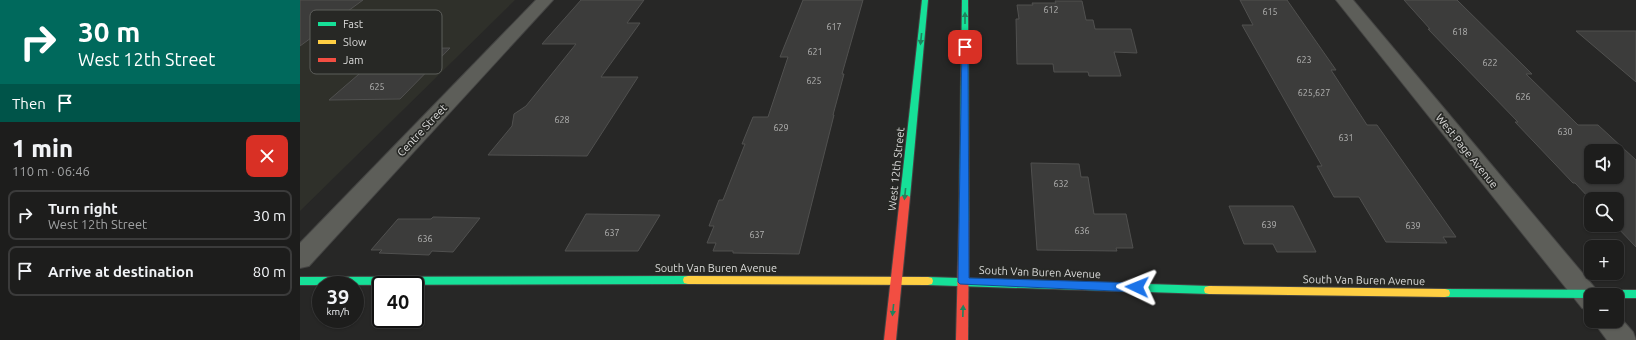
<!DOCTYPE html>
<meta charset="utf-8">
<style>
:root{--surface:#1d1d1c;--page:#252625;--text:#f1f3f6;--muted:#a0a2a3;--line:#3b3b3b}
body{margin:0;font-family:Ubuntu,sans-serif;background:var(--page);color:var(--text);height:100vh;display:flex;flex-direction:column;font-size:15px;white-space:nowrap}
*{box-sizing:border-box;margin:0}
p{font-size:13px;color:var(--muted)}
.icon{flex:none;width:22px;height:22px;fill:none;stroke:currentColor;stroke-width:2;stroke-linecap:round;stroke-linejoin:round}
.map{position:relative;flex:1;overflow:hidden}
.panel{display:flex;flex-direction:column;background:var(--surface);width:300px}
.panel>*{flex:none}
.guide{background:#00695c;color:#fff;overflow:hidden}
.controls{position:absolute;left:1284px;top:144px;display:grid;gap:8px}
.controls a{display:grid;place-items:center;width:40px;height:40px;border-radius:8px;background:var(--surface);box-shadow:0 1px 3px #0004,0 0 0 1px var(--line);font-size:20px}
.speed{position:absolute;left:12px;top:276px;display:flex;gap:8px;font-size:20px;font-weight:700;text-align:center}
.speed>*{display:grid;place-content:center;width:52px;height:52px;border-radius:50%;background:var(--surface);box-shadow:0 1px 3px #0004,0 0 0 1px var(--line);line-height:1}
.speed small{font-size:10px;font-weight:400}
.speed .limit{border:2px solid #111;border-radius:6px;background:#fff;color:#111}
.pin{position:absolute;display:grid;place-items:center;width:34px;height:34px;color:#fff;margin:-17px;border-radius:8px;box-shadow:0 2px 6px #0006}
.me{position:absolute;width:44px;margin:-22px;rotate:272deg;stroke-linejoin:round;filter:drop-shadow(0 0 3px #0008)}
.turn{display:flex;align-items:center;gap:14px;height:84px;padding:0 12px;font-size:18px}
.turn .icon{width:52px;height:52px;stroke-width:2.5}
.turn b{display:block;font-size:28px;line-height:34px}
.then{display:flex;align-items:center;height:38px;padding:0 12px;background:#0003;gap:8px;font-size:15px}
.round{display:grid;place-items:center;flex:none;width:42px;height:42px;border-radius:8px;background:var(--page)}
.summary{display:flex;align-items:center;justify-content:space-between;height:68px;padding:0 12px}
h1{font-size:24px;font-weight:800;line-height:30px}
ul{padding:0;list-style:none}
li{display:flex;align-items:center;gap:12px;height:50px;margin:0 8px 6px;padding:0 4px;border:2px solid var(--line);border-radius:8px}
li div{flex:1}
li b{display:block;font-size:15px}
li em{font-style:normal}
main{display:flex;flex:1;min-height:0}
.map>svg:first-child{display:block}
.built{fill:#2f302a}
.building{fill:#3c3c3b;stroke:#50504f;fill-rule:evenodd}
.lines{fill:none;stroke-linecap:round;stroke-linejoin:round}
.street-casing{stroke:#444443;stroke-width:2}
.fast-casing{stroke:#444443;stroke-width:2}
.slow-casing{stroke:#444443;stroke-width:2}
.jam-casing{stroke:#444443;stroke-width:2}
.street{fill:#5d5e59;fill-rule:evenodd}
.fast{fill:#16e098;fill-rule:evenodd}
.slow{fill:#ffcf43;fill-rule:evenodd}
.jam{fill:#f24e42;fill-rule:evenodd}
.oneway{fill:#1e845e}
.route{fill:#1a73e8;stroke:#114b97}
.labels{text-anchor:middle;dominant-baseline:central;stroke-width:3.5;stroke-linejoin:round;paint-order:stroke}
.number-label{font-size:9px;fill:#b3b3b2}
.street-label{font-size:11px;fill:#dbdbda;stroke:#272825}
.key{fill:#272825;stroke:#5d5e5b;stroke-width:1}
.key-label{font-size:11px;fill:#dbdbda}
</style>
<main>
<section class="panel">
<div class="guide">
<div class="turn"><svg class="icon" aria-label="right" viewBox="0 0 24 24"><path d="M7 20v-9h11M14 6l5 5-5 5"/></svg><div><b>30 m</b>West 12th Street</div></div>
<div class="then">Then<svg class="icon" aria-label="arrive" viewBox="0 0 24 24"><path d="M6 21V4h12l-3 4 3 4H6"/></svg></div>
</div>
<div class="summary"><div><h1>1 min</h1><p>110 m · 06:46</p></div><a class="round" style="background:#d93025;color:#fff"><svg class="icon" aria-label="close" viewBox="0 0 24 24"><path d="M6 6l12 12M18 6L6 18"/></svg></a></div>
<ul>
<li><svg class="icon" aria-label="right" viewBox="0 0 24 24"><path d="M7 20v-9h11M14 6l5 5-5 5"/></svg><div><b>Turn right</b><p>West 12th Street</p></div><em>30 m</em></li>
<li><svg class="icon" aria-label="arrive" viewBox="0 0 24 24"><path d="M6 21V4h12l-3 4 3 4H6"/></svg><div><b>Arrive at destination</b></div><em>80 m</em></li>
</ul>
</section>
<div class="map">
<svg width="1336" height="340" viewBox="0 0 1336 340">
<rect width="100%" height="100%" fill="#272726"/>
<polygon class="built" points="0,0 215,0 0,211"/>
<g class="building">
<polygon points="0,0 63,0 0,46"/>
<polygon points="281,0 344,0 327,23 340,23 301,77 338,77 287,156 188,155 212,126 214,114 226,106 276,44 242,44"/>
<polygon points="503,0 563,0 542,74 544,74 533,115 534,115 499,254 433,253 433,251 413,251 416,243 407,243 414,226 409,226 419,200 423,200 445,144 442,144 453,117 468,117 488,57 480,57"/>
<polygon points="940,0 987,0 1036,70 1031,70 1067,125 1077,125 1156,237 1143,237 1147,243 1086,242 1059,197 1034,197 1017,166 1022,166 942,25 953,25"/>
<path d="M 1104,0 L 1157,0 L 1232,74 L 1226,74 L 1278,125 L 1298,125 L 1336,160 L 1336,247 L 1315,225 L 1317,225 L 1317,199 L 1291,200 L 1275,183 L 1273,183 L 1215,122 L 1218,122 L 1128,29 L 1130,29 ZM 1291,151 L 1317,151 L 1317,177 L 1291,177 Z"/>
<polygon points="755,1 782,1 786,20 793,20 795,29 831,29 837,53 814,52 821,76 789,76 788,72 754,72 753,64 717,64 716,19 719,19 717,5 733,5 732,3 756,3"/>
<polygon points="1276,31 1336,31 1336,82"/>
<polygon points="150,48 100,99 29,100 88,49"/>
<polygon points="731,163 779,164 781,177 788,177 794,214 826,214 833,248 816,248 817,251 737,250"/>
<polygon points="929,206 993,206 1016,252 977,252 973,244 944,244"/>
<polygon points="286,214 360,215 338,251 265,251"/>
<polygon points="133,217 180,218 153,252 132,251 129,255 79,253 82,250 71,250 98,219 131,219"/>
</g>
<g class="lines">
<defs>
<g id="street">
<polygon points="236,0 253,0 9,266 0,268 0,243"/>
<polygon points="1036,0 1053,0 1300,294 1301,295 1291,295 1291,311 1282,308"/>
<polygon points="1317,314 1333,332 1336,340 1307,340 1293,321 1317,321"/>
</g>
<g id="fast">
<polygon points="622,0 628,0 610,197 605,200 600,197"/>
<polygon points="662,0 668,0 669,221 667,223 661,223 659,221"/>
<polygon points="388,276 392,277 393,280 392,283 388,284 0,285 0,277"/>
<polygon points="628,277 909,286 913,287 914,290 913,293 909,294 628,285 624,284 623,281 624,278"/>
<polygon points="1145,289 1336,290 1336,298 1317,298 1317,295 1291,295 1291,298 1145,297 1141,296 1140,293 1141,290"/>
</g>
<g id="slow">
<polygon points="388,276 628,277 632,278 633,281 632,284 628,285 388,284 384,283 383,280 384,277"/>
<polygon points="909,286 1145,289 1149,290 1150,293 1149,296 1145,297 909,294 905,293 904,290 905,287"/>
</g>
<g id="jam">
<polygon points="605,194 610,197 596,340 584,340 600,197"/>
<polygon points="664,218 667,219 669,221 668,340 656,340 659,221 661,219"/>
</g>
</defs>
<use href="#street" class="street-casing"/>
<use href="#fast" class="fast-casing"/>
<use href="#slow" class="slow-casing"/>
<use href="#jam" class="jam-casing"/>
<use href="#street" class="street"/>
<use href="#fast" class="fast"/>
<use href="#slow" class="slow"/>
<use href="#jam" class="jam"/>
</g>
<defs><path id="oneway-solid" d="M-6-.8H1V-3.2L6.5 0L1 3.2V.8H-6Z"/></defs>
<g class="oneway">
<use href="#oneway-solid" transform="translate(665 18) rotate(-90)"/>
<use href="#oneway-solid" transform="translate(621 39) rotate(96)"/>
<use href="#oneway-solid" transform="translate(605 194) rotate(96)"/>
<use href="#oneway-solid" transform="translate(593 310) rotate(96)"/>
<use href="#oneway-solid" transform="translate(663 311) rotate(-88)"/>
</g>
<polygon class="route" points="662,45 667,45 668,47 669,278 837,283 841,284 843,287 841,290 837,292 660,284 658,282"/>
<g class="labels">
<g class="number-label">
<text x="751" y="10">612</text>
<text x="970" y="12">615</text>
<text x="534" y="27">617</text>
<text x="1160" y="32">618</text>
<text x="515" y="52">621</text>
<text x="1004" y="60">623</text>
<text x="1190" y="63">622</text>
<text x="514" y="81">625</text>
<text x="77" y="87">625</text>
<text x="1014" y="93">625,627</text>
<text x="1223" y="97">626</text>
<text x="262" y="120">628</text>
<text x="481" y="128">629</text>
<text x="1265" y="132">630</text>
<text x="1046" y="138">631</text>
<text x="761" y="184">632</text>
<text x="969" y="225">639</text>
<text x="1113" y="226">639</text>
<text x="782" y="231">636</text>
<text x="312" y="233">637</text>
<text x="457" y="235">637</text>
<text x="125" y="239">636</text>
</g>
<g class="street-label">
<text transform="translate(122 130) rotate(-47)">Centre Street</text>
<text transform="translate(1167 151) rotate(51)">West Page Avenue</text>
<text transform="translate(596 169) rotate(-84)">West 12th Street</text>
<text x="416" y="268">South Van Buren Avenue</text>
<text transform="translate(740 272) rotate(2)">South Van Buren Avenue</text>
<text transform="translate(1064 280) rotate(1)">South Van Buren Avenue</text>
</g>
</g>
<rect x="10" y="10" width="132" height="64" rx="6" class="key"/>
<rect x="18" y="22" width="18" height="4" fill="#16e098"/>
<rect x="18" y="40" width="18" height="4" fill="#ffcf43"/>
<rect x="18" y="58" width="18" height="4" fill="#f24e42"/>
<g class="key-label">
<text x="43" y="28">Fast</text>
<text x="43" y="46">Slow</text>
<text x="43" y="64">Jam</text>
</g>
</svg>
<div class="controls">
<a><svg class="icon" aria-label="sound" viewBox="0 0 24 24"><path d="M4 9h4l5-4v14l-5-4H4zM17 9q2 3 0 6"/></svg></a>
<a><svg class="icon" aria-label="search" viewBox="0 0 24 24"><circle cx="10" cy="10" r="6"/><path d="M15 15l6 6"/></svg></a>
<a>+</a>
<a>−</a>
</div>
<div class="speed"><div>39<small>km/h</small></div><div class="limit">40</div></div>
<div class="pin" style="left:665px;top:47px;background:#d93025"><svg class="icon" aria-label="arrive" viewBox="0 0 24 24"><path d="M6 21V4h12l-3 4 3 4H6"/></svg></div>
<svg class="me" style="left:837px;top:287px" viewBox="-20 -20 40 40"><path d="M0-17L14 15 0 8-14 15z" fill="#1a73e8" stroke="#fff" stroke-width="4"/></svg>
</div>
</main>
